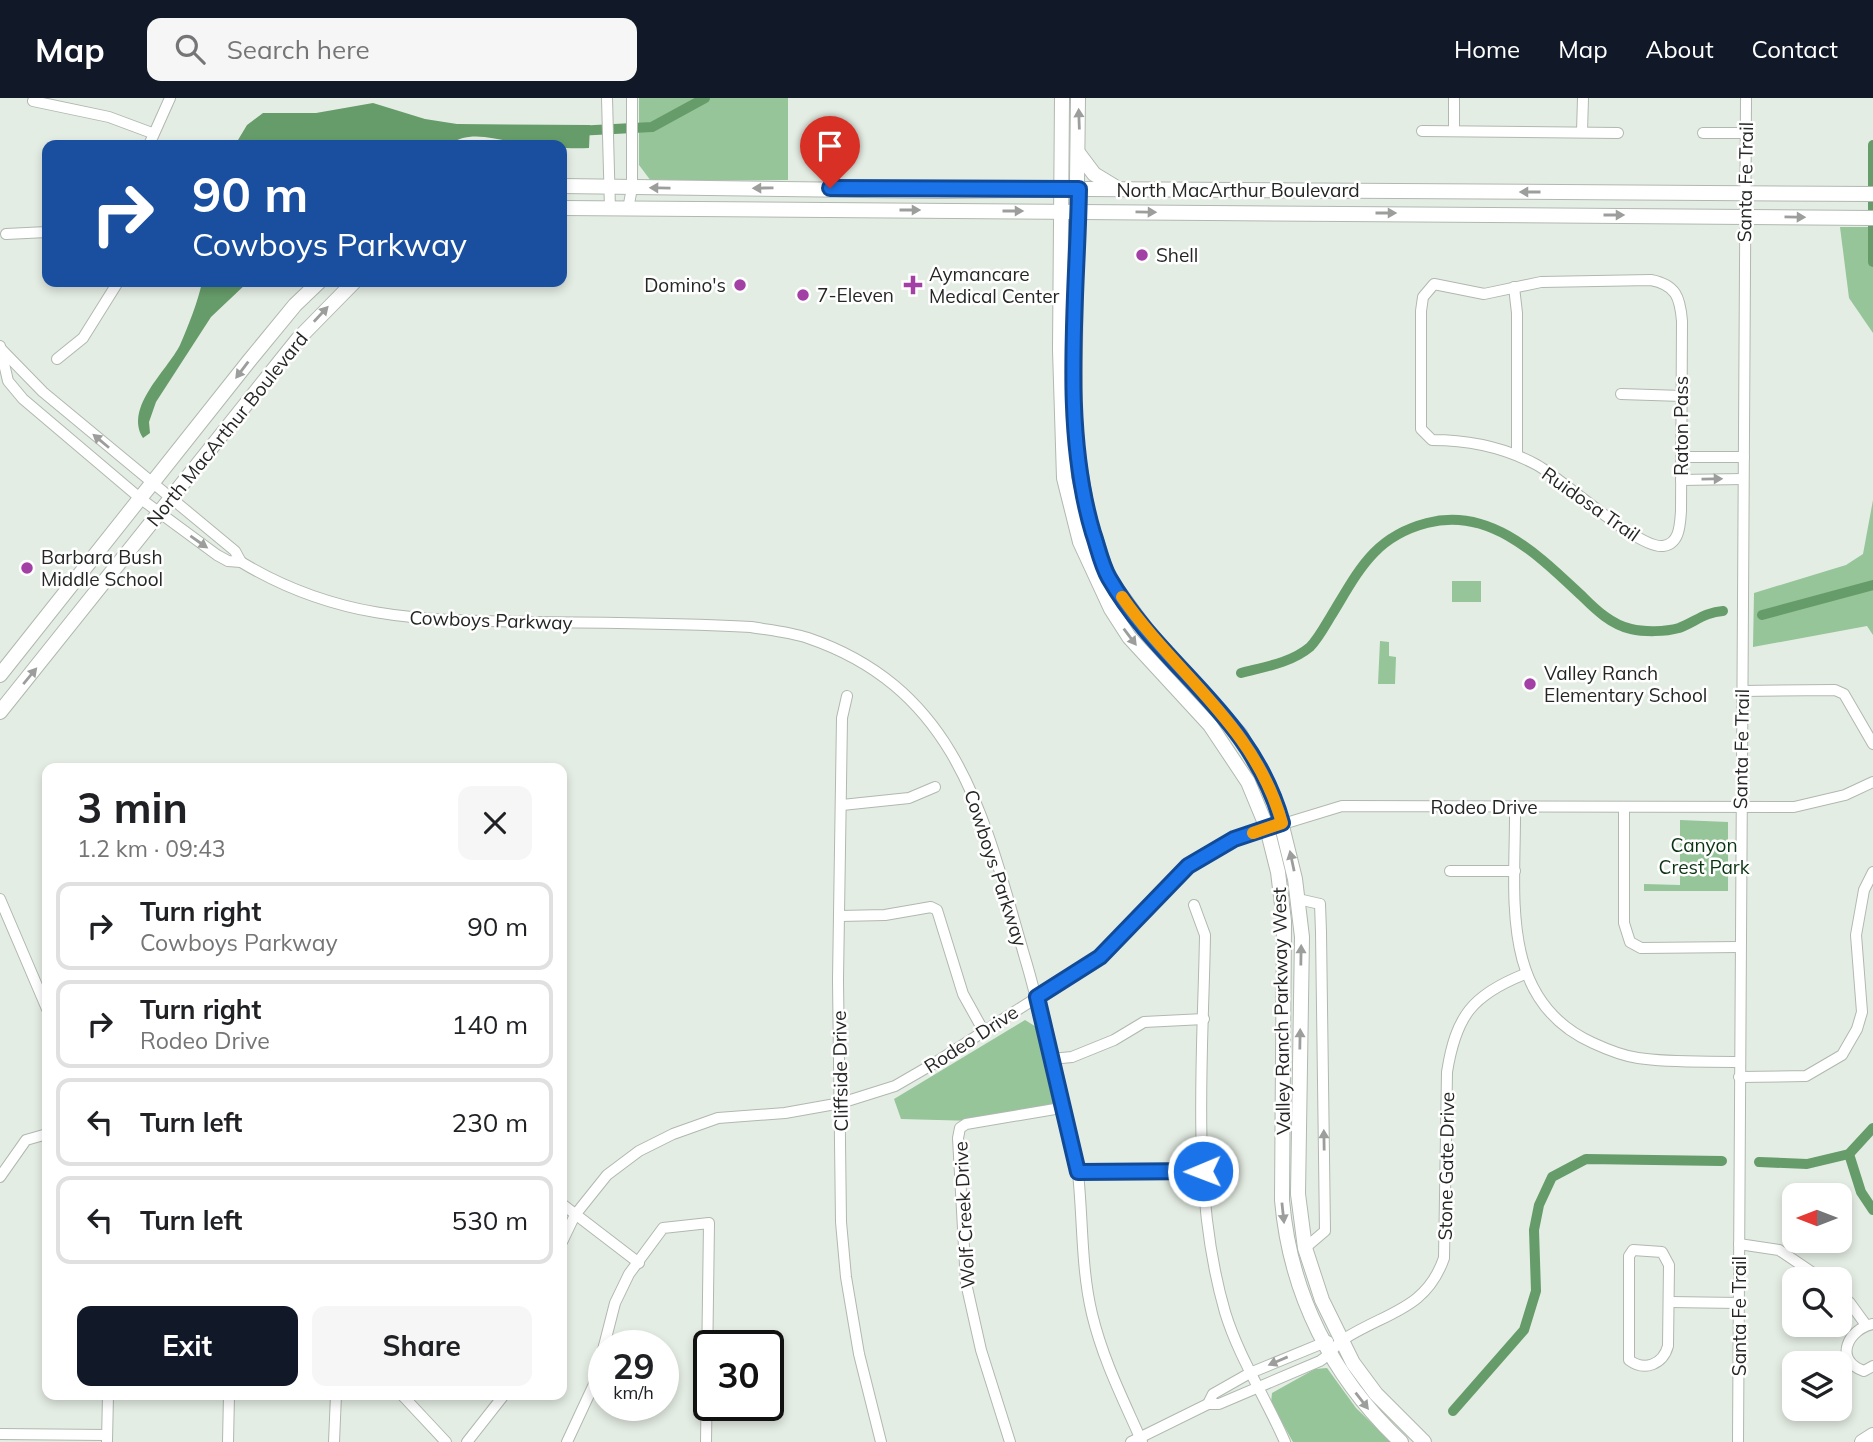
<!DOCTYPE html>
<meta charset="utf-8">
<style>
:root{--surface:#fff;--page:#f6f6f6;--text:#202124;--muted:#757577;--line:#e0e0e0;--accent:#111827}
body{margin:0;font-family:Mulish,sans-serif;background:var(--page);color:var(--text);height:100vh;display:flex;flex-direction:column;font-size:26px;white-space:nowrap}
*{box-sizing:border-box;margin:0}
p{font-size:23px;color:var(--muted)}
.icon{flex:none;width:38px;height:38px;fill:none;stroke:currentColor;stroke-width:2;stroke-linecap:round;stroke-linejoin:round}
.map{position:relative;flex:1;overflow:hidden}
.details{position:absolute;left:42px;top:665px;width:525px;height:637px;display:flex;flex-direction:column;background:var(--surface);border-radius:14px;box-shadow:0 4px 10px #0003}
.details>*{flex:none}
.hud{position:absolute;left:42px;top:42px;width:525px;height:147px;border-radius:14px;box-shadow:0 4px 10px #0003;background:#1a4fa0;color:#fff;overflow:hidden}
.needle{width:46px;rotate:270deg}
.buttons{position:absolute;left:1782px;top:1085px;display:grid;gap:14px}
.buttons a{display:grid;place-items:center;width:70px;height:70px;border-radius:14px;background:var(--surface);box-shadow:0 4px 10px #0003;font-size:35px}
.speed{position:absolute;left:588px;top:1232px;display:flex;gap:14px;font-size:35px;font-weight:700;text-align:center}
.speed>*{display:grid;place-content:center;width:91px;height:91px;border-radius:50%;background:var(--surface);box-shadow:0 4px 10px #0003;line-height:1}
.speed small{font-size:18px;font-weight:400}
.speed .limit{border:4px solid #111;border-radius:10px;background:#fff;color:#111}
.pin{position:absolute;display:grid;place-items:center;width:60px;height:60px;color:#fff;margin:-72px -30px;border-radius:50% 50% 50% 0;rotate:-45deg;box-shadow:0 0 7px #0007}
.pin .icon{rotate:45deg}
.me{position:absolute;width:77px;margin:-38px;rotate:269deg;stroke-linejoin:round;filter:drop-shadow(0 0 5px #0008)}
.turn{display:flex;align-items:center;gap:24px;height:147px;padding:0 35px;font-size:32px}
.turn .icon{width:91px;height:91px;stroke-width:2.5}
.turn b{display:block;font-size:49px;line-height:60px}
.round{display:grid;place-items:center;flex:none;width:74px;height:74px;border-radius:14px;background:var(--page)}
.headline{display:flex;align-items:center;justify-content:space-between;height:119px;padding:0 35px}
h1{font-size:42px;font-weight:700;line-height:52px}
.primary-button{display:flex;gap:14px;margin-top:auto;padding:14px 35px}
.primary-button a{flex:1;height:80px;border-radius:14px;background:var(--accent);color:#fff;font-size:28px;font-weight:700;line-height:80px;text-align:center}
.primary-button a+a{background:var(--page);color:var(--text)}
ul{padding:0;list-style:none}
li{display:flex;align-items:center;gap:21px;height:88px;margin:0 14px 10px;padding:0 21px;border:4px solid var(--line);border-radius:14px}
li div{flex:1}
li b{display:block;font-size:26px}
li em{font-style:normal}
header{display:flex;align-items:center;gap:42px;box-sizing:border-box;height:98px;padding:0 35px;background:var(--accent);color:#fff}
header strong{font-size:33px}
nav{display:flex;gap:38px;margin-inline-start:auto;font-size:24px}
.search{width:490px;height:63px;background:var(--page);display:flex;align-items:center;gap:18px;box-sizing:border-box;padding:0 24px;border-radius:14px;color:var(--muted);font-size:26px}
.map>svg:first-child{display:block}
.green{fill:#95c598}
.water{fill:#669c6a}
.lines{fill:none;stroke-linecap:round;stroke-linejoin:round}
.canal{stroke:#669c6a;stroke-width:10}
.minor-casing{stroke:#b0b8b0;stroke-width:12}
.major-casing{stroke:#b0b8b0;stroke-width:16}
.minor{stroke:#fff;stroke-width:10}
.major{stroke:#fff;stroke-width:14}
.oneway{fill:#9c9e9c}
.route-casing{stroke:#114b97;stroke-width:18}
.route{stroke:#1a73e8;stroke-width:12}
.slow{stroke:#f59e0b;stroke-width:12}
.poi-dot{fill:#a340a6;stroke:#fff;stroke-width:2.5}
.labels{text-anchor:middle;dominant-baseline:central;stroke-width:5;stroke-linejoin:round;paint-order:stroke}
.street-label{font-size:19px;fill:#242724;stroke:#fff}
.poi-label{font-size:19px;fill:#242724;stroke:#fff;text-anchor:start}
.park-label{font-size:19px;fill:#0b3412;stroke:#fff}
</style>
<header>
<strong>Map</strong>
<div class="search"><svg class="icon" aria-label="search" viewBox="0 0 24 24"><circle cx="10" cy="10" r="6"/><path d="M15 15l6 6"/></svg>Search here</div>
<nav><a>Home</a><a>Map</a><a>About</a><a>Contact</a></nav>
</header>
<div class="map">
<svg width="1873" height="1344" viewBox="0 0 1873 1344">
<rect width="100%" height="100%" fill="#e4ede4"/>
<g class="green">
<polygon points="639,0 788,0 788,82 651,83 639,67"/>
<polygon points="1840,129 1873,129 1873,235 1849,200"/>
<polygon points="1873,402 1873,537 1867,528 1753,549 1754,495 1846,467 1863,456"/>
<rect x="1452" y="483" width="29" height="21"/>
<polygon points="1380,543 1389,544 1389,558 1396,559 1395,586 1378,586"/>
<polygon points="1680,722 1728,724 1728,793 1644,793 1644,786 1680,787"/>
<polygon points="1025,922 1038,930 1054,1007 975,1023 901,1021 894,1001"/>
<polygon points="1327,1270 1356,1310 1391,1344 1293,1344 1271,1305 1272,1295 1315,1271"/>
</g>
<g class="water">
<path d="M 373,5 L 425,21 L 457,26 L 590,27 L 589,50 C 568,51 551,49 530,47 C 504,45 472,29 449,47 L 235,47 L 247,27 L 263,15 L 316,15 Z"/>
<path d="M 202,184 L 248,184 L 211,219 L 156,304 L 149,324 L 150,335 L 143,340 C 124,309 167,273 180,247 C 188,228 198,204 202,184 Z"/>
</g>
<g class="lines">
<g class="canal">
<polyline points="576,33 652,29 705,0"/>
<polyline points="1873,47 1873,164"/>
<polyline points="1762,517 1873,487"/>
<path d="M 1241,575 C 1264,569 1291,565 1310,549 C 1318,541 1325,528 1331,518 C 1358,474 1373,439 1427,425 C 1491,408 1540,459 1583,499 C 1596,512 1612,527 1631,531 C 1644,534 1665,534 1679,530 C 1695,524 1705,514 1723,513"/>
<polyline points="1849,1056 1861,1094 1873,1112"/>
<polyline points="1759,1064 1807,1066 1849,1056 1873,1030"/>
<polyline points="1453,1313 1524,1232 1536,1193 1534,1132 1539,1107 1552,1079 1586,1061 1722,1063"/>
</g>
<defs>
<g id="minor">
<polyline points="607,0 610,111"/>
<polyline points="1454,0 1454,32"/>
<polyline points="33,3 109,19 152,35"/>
<polyline points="1422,33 1618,35"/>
<polyline points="1582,34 1583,0"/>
<polyline points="1703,35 1746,35"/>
<polyline points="149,47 170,0"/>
<polyline points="628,111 632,90 632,0"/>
<polyline points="6,136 47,134"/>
<path d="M 1651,182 C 1676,187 1680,199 1682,223 L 1681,413 C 1680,426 1680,446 1663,448 C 1638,451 1564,382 1537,367 C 1504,349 1470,342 1432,342 L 1421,331 L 1421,213 L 1423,199 L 1434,186 L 1484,196 L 1541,184 Z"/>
<polyline points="1514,189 1517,215 1517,357"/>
<path d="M 0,248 L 8,283 L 23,301 L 141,401 L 217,457 L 228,463 L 241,464 C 339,523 423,522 533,524 C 605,525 678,525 751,529 C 769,532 790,534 808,540 C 960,592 985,723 1025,860 C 1040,909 1049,959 1061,1009 C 1067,1031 1076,1051 1078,1075 C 1083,1122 1081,1170 1092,1216 C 1103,1262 1123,1301 1142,1344"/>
<polyline points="1,251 43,294 235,453 241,464"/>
<polyline points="57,261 83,240 118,184"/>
<polyline points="1621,296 1682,298"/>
<polyline points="1681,359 1744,359"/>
<polyline points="1681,382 1743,381"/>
<polyline points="1742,593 1835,592 1844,596 1873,646"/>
<polyline points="847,598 842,620 838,882 841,1124 846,1179 859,1256 881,1344"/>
<polyline points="842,707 909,700 935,689"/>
<path d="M 1515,709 C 1516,795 1497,902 1593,945 C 1606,951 1623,958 1638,960 C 1671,965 1706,963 1740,964"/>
<polyline points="1624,710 1624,825 1630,844 1641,850 1740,849"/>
<polyline points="1450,773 1515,773"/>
<polyline points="0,801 47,911"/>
<polyline points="1298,801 1320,806 1321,834 1325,1133 1305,1150"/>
<path d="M 1194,807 L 1205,837 C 1203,961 1190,1093 1225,1214 C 1239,1260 1266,1300 1285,1344"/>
<polyline points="840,818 885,817 931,809 937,812 963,896 983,932"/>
<polyline points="1051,961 1072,959 1114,942 1144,924 1204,921"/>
<polyline points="1739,979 1806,978 1842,957 1857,931 1862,914 1856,837 1864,792 1873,774"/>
<polyline points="1078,1074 1203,1073"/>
<polyline points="0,1079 26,1042 47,1036"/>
<polyline points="562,1106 639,1165"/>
<polyline points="562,1144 575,1117 607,1077 639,1053 673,1036 718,1020 785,1015 841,1005 895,988 933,966 1100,859 1188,768 1234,741 1342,708 1794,709 1845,697 1873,684"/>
<polyline points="1739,1146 1779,1152 1822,1181"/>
<path d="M 1633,1152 L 1662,1154 L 1669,1167 L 1668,1248 C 1663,1266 1645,1274 1629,1262 L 1629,1158 Z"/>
<polyline points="1839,1195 1850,1205 1866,1227"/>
<polyline points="1669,1204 1739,1205"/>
<path d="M 1873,1226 C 1848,1231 1833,1262 1864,1273 L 1873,1268"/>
<polyline points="604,1248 615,1205 629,1176 663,1130 709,1125 706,1344"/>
<polyline points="402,1297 446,1344"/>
<polyline points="1208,1306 1213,1296 1250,1275 1328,1243"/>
<polyline points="0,1336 107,1337"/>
<polyline points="107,1343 108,1297"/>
<polyline points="228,1344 229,1297"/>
<polyline points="334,1344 336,1297"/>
<polyline points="467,1344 504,1297"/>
<polyline points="567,1344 594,1286 604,1248"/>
<polyline points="1010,1344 981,1252 966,1185 958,1040 960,1030 966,1026 1061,1010"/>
<path d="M 1131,1344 L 1208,1306 L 1219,1306 L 1320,1263 C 1330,1257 1335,1247 1344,1241 C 1386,1214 1426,1212 1444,1160 L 1447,974 C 1456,918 1472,897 1525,876"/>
<polyline points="1738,1344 1746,0"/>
</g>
<g id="major">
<path d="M 1062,0 L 1060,252 L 1064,380 L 1080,444 L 1111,511 L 1129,539 L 1210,627 L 1248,684 L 1267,730 L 1278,774 L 1284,823 L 1282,1102 C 1290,1196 1332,1279 1401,1344"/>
<polyline points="1078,0 1074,336 1088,418 1108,479 1146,531 1240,636 1277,708 1295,781 1302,839 1298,1096 1305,1150 1322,1202 1353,1265 1376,1296 1424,1344"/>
<polyline points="1079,56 1094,76 1117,90"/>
<polyline points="562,88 938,93 1088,91 1873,96"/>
<polyline points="562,110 1873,120"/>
<polyline points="0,577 249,263 295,207 319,184"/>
<polyline points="0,614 298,241 354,184"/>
<polyline points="1862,1344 1873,1337"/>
</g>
</defs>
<use href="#minor" class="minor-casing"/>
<use href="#major" class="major-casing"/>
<use href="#minor" class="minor"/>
<use href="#major" class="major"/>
</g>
<defs><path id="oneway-solid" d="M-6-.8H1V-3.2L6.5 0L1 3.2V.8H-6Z" transform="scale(1.75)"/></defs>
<g class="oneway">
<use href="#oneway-solid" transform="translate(1079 21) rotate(-92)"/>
<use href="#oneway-solid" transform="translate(660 90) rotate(-179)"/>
<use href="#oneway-solid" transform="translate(763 90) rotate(179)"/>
<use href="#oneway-solid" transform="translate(1530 94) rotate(-180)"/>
<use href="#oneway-solid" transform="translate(910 112)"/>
<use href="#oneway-solid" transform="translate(1013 113)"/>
<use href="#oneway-solid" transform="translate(1146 114) rotate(1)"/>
<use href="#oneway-solid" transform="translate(1386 115)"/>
<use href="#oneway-solid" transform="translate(1614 117)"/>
<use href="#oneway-solid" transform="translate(1795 119) rotate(1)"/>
<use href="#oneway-solid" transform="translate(321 216) rotate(-47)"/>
<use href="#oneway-solid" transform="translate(242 272) rotate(127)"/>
<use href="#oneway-solid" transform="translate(101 343) rotate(-140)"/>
<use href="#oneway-solid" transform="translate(1712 381) rotate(-1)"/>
<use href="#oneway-solid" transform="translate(199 444) rotate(35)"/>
<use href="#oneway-solid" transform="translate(1130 539) rotate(53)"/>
<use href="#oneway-solid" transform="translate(30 578) rotate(-50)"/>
<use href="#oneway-solid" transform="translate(1292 763) rotate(-102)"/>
<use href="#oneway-solid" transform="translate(1301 857) rotate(-89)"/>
<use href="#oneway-solid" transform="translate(1300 941) rotate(-89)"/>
<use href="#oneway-solid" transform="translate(1324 1042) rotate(-91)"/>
<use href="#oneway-solid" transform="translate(1283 1115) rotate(84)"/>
<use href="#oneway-solid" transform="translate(1278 1263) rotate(157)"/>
<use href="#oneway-solid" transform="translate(1362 1303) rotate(52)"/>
</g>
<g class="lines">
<defs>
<path id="route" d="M 830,90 L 1079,91 C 1077,202 1061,328 1093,435 C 1098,449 1101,466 1109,480 C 1162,572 1251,614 1282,725 L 1234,741 L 1188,768 L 1100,859 L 1037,899 L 1078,1074 L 1203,1073"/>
</defs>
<use href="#route" class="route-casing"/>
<use href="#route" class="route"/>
<path class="slow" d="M 1122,499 C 1177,578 1255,628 1282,725 L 1253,735"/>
</g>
<g class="poi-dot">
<circle cx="1142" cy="157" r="7"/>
<circle cx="740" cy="187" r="7"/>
<path d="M909.5 176.5h7v7h7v7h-7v7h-7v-7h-7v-7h7z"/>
<circle cx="803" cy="197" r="7"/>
<circle cx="27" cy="470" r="7"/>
<circle cx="1530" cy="586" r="7"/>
</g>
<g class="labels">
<g class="street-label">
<text transform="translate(1745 84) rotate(-89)">Santa Fe Trail</text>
<text x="1238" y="92">North MacArthur Boulevard</text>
<text transform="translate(1681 328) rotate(-90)">Raton Pass</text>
<text transform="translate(227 331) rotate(-51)">North MacArthur Boulevard</text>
<text transform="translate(1591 406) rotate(35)">Ruidosa Trail</text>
<text transform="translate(491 522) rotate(2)">Cowboys Parkway</text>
<text transform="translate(1741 651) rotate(-89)">Santa Fe Trail</text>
<text x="1484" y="709">Rodeo Drive</text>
<text transform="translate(996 770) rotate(72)">Cowboys Parkway</text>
<text transform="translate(1281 913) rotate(-91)">Valley Ranch Parkway West</text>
<text transform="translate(971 941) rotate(-33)">Rodeo Drive</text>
<text transform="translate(840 973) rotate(-91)">Cliffside Drive</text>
<text transform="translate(1446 1068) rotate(-89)">Stone Gate Drive</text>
<text transform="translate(964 1117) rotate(-93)">Wolf Creek Drive</text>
<text transform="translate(1739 1218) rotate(-90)">Santa Fe Trail</text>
</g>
<g class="poi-label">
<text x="1156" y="157">Shell</text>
<text x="929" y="176">Aymancare<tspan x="929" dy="22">Medical Center</tspan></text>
<text x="726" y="187" text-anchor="end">Domino's</text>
<text x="817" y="197">7-Eleven</text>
<text x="41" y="459">Barbara Bush<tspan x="41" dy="22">Middle School</tspan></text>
<text x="1544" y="575">Valley Ranch<tspan x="1544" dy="22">Elementary School</tspan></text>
</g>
<g class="park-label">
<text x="1704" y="747">Canyon<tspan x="1704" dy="22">Crest Park</tspan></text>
</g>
</g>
</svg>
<div class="buttons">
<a><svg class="needle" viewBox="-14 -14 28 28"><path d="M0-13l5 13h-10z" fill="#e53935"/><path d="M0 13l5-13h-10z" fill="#757577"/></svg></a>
<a><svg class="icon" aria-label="search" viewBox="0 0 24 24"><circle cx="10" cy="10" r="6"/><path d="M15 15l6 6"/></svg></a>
<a><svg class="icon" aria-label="layers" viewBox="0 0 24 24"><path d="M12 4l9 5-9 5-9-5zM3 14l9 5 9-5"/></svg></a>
</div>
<div class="speed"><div>29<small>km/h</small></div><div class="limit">30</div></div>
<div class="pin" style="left:830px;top:90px;background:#d93025"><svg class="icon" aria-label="arrive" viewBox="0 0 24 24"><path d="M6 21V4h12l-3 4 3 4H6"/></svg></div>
<svg class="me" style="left:1203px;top:1073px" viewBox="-20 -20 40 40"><circle r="17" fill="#1a73e8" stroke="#fff" stroke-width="3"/><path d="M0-11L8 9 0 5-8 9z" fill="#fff"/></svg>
<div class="hud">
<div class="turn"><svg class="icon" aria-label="right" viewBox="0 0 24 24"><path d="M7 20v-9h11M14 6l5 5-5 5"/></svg><div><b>90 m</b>Cowboys Parkway</div></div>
</div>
<section class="details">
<div class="headline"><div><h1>3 min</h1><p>1.2 km · 09:43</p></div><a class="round"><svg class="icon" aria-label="close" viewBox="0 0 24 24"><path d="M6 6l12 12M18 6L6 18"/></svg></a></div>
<ul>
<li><svg class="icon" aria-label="right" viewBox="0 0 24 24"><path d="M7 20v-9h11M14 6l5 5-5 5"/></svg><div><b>Turn right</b><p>Cowboys Parkway</p></div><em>90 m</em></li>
<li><svg class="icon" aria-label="right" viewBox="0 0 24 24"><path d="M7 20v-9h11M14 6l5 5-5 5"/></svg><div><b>Turn right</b><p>Rodeo Drive</p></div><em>140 m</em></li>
<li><svg class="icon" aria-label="left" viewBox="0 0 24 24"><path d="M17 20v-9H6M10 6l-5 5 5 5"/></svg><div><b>Turn left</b></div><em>230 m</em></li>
<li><svg class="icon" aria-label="left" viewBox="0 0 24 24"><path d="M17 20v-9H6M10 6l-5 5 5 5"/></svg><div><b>Turn left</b></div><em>530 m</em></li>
</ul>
<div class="primary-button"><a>Exit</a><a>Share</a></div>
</section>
</div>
